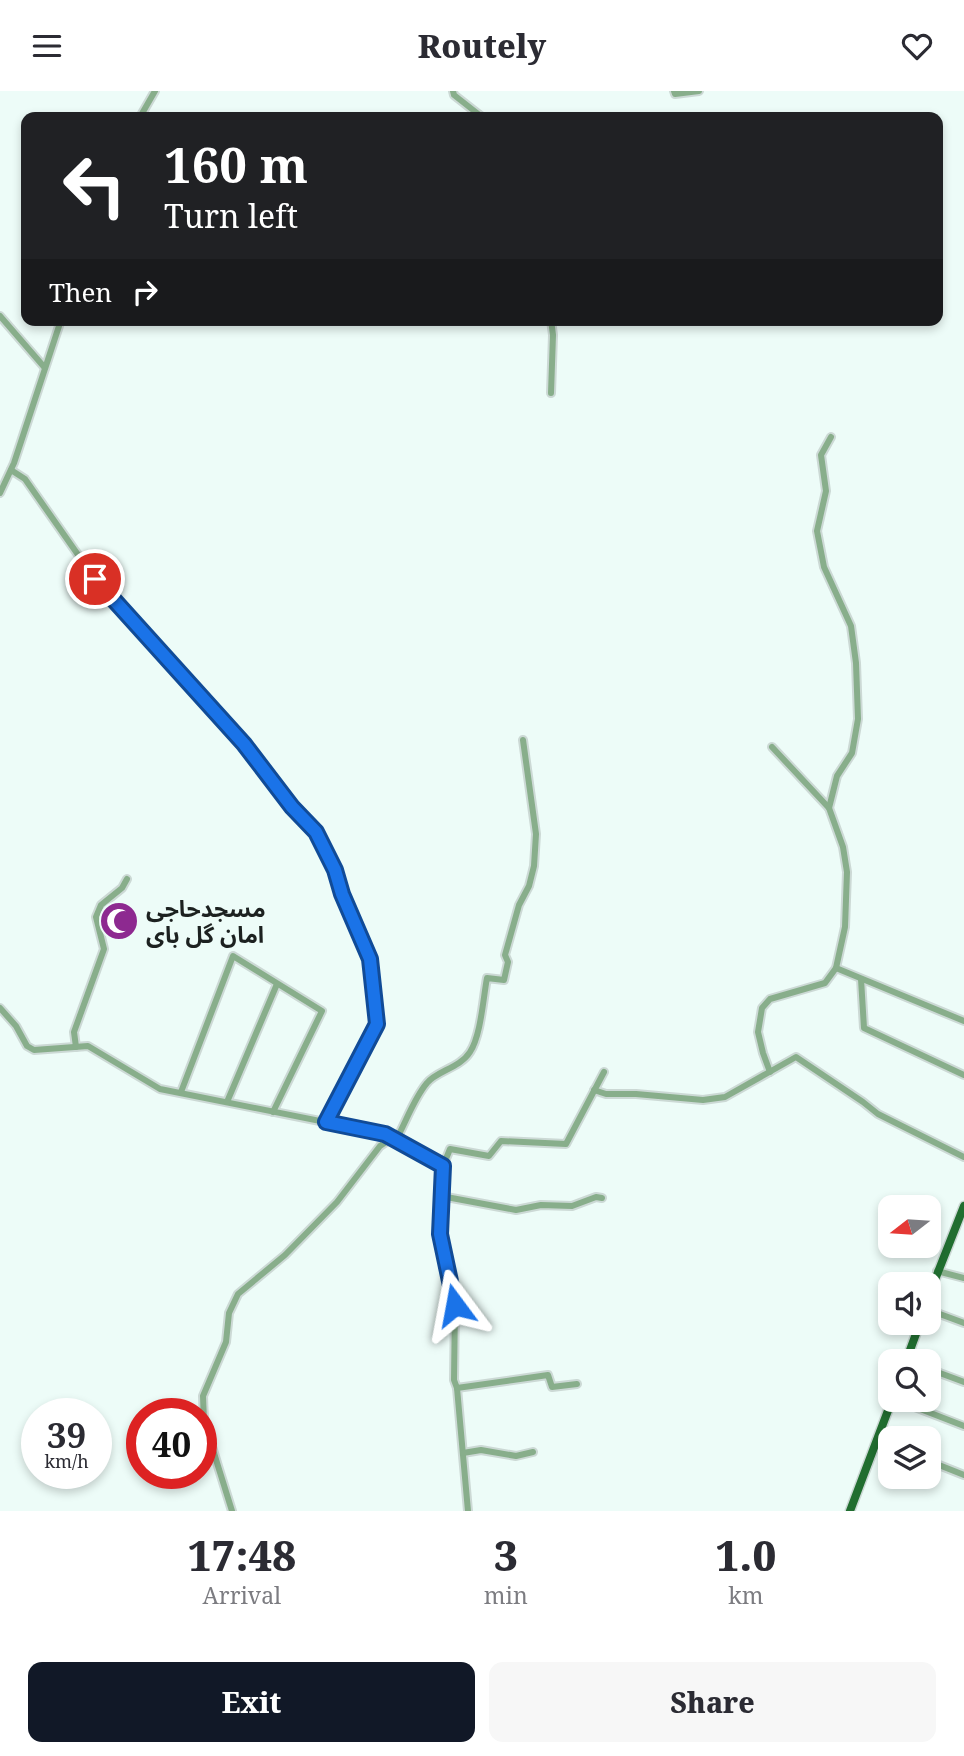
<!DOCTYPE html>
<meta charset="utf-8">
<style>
:root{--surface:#fff;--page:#f7f7f7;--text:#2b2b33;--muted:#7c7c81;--accent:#111827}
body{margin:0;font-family:"Noto Serif","Noto Sans Arabic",serif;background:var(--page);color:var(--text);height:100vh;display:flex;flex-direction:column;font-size:26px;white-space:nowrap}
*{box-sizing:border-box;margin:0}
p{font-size:23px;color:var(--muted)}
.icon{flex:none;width:38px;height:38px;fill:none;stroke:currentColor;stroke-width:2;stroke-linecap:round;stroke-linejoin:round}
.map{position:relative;height:1420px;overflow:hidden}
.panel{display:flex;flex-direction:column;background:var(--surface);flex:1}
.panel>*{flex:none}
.banner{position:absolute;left:21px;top:21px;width:922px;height:214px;border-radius:14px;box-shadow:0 4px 10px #0003;background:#202124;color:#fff;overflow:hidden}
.needle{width:46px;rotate:253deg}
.tools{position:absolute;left:878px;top:1104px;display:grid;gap:14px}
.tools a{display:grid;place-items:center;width:63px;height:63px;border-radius:14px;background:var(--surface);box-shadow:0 4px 10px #0003;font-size:35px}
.speed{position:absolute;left:21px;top:1307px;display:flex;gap:14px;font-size:35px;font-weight:700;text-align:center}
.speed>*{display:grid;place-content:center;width:91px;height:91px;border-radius:50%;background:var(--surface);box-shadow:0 4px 10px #0003;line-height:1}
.speed small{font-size:18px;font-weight:400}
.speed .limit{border:10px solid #d22;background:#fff;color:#111}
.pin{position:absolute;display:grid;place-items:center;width:60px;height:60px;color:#fff;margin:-30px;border:4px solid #fff;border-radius:50%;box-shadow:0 2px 7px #0007}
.me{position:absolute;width:77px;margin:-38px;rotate:347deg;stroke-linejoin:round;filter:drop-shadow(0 0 5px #0008)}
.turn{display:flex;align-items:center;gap:24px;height:147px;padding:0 28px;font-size:32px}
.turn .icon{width:91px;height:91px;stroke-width:2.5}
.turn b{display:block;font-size:49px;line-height:60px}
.then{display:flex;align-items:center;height:66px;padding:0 28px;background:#0003;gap:14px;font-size:26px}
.eta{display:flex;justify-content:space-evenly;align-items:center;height:119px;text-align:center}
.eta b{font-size:42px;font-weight:800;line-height:49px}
.action{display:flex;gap:14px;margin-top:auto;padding:14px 28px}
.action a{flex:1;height:80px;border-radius:14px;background:var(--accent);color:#fff;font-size:28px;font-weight:800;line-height:80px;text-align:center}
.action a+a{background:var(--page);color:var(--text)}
header{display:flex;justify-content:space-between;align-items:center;height:91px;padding:0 28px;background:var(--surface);font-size:32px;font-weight:800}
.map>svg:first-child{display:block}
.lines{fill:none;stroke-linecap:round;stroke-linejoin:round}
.minor-casing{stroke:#ccd9d5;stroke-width:10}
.major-casing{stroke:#ccd9d5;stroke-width:11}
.minor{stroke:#88ae8b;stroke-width:6}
.major{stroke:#216e30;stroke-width:8}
.route-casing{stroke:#114b97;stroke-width:18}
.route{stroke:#1a73e8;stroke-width:12}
.labels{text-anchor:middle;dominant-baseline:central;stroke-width:7;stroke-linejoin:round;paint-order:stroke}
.poi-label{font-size:23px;font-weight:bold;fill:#1c2120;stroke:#edfcf8;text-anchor:start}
</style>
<header><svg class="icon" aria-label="menu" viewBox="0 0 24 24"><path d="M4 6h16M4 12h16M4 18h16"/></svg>Routely<svg class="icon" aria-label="heart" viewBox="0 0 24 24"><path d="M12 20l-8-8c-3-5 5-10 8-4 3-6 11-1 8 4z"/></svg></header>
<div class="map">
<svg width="964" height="1420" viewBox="0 0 964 1420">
<rect width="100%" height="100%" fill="#edfcf8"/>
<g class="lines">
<defs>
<g id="minor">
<polyline points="453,0 454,4 482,26"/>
<polyline points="674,0 675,3 699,0"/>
<polyline points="140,26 155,0"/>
<polyline points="0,225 45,277"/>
<polyline points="551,229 553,244 551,302"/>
<polyline points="11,379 25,388 95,488 244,653 292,716 316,741 335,779 342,803 370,868 377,933 326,1031"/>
<polyline points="0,402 14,372 61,229"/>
<polyline points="772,656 829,717"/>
<polyline points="836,877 964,930"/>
<polyline points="861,888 864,937 964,984"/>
<polyline points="0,917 16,935 27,955 34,959 88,955 160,998 385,1043 443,1075 440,1143 455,1214 454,1289 457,1297 468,1420"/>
<polyline points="76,956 74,941 104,858 96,826 101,814 122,797 127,788"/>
<polyline points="770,981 763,962 758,941 762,917 770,908 825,892 836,877 845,836 847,781 843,756 829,717 837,685 852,662 858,628 856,572 851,535 824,476 817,440 826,400 821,364 831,346"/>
<polyline points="594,999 606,1003 636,1003 703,1009 725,1006 796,966 863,1011 878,1023 964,1066"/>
<polyline points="181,1001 233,865 322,920 273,1021"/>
<polyline points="227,1011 277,893"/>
<path d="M 396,1049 C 406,1031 414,1007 427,992 C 436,980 460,977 470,961 C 481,944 483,908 487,887 L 504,889 L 508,871 L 505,864 L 519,814 L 529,795 L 534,775 L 536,743 L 523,649"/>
<polyline points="443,1075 450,1058 489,1065 501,1050 566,1053 604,981"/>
<polyline points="441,1105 516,1119 541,1114 572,1115 596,1106 602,1107"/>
<polyline points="937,1180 964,1187"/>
<polyline points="929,1219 964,1232"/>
<polyline points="929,1278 964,1291"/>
<polyline points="457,1297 548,1284 552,1296 577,1293"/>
<polyline points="897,1309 964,1335"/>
<polyline points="876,1350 891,1356"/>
<polyline points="463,1362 481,1359 516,1365 533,1361"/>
<polyline points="929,1370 964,1384"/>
<polyline points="232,1420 204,1330 203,1305 226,1251 229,1222 238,1203 285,1164 337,1111 380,1055 392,1047"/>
</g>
<g id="major">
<polyline points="929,1204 964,1115"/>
<polyline points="906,1270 920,1232"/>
<polyline points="850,1420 892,1309"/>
</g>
</defs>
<use href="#minor" class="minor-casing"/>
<use href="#major" class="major-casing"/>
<use href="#minor" class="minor"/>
<use href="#major" class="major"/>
</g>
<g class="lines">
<defs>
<polyline id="route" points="95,488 244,653 292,716 316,741 335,779 342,803 370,868 377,933 326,1031 385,1043 443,1075 440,1143 455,1214"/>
</defs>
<use href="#route" class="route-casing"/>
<use href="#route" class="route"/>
</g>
<defs>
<symbol id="mosque-disc" viewBox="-11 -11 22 22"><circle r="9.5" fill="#8d2990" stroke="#edfcf8"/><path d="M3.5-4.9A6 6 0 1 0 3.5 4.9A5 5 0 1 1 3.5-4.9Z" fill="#fff"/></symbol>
</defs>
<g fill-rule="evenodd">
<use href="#mosque-disc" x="97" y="808" width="44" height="44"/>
</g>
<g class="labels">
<g class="poi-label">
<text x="146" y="817">مسجدحاجی<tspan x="146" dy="26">امان گل بای</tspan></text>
</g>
</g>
</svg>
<div class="tools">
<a><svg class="needle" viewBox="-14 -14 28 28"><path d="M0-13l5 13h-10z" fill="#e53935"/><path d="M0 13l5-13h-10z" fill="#7c7c81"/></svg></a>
<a><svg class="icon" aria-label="sound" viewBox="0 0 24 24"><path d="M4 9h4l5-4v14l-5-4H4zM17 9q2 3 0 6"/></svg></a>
<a><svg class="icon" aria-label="search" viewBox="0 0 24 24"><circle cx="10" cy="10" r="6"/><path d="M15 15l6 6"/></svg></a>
<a><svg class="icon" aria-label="layers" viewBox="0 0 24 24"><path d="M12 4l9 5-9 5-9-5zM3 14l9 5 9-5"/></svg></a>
</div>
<div class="speed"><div>39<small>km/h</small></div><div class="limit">40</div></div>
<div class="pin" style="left:95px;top:488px;background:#d93025"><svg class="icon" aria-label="arrive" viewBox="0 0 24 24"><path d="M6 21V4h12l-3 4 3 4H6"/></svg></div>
<svg class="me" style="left:455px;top:1214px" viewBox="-20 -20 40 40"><path d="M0-17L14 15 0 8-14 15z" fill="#1a73e8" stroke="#fff" stroke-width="4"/></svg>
<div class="banner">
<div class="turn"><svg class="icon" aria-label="left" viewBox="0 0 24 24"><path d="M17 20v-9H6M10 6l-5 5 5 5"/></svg><div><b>160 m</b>Turn left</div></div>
<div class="then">Then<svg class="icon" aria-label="right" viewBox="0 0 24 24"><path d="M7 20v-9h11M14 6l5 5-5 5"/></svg></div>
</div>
</div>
<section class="panel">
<div class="eta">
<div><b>17:48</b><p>Arrival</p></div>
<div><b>3</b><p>min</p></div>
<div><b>1.0</b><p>km</p></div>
</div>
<div class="action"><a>Exit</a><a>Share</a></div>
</section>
